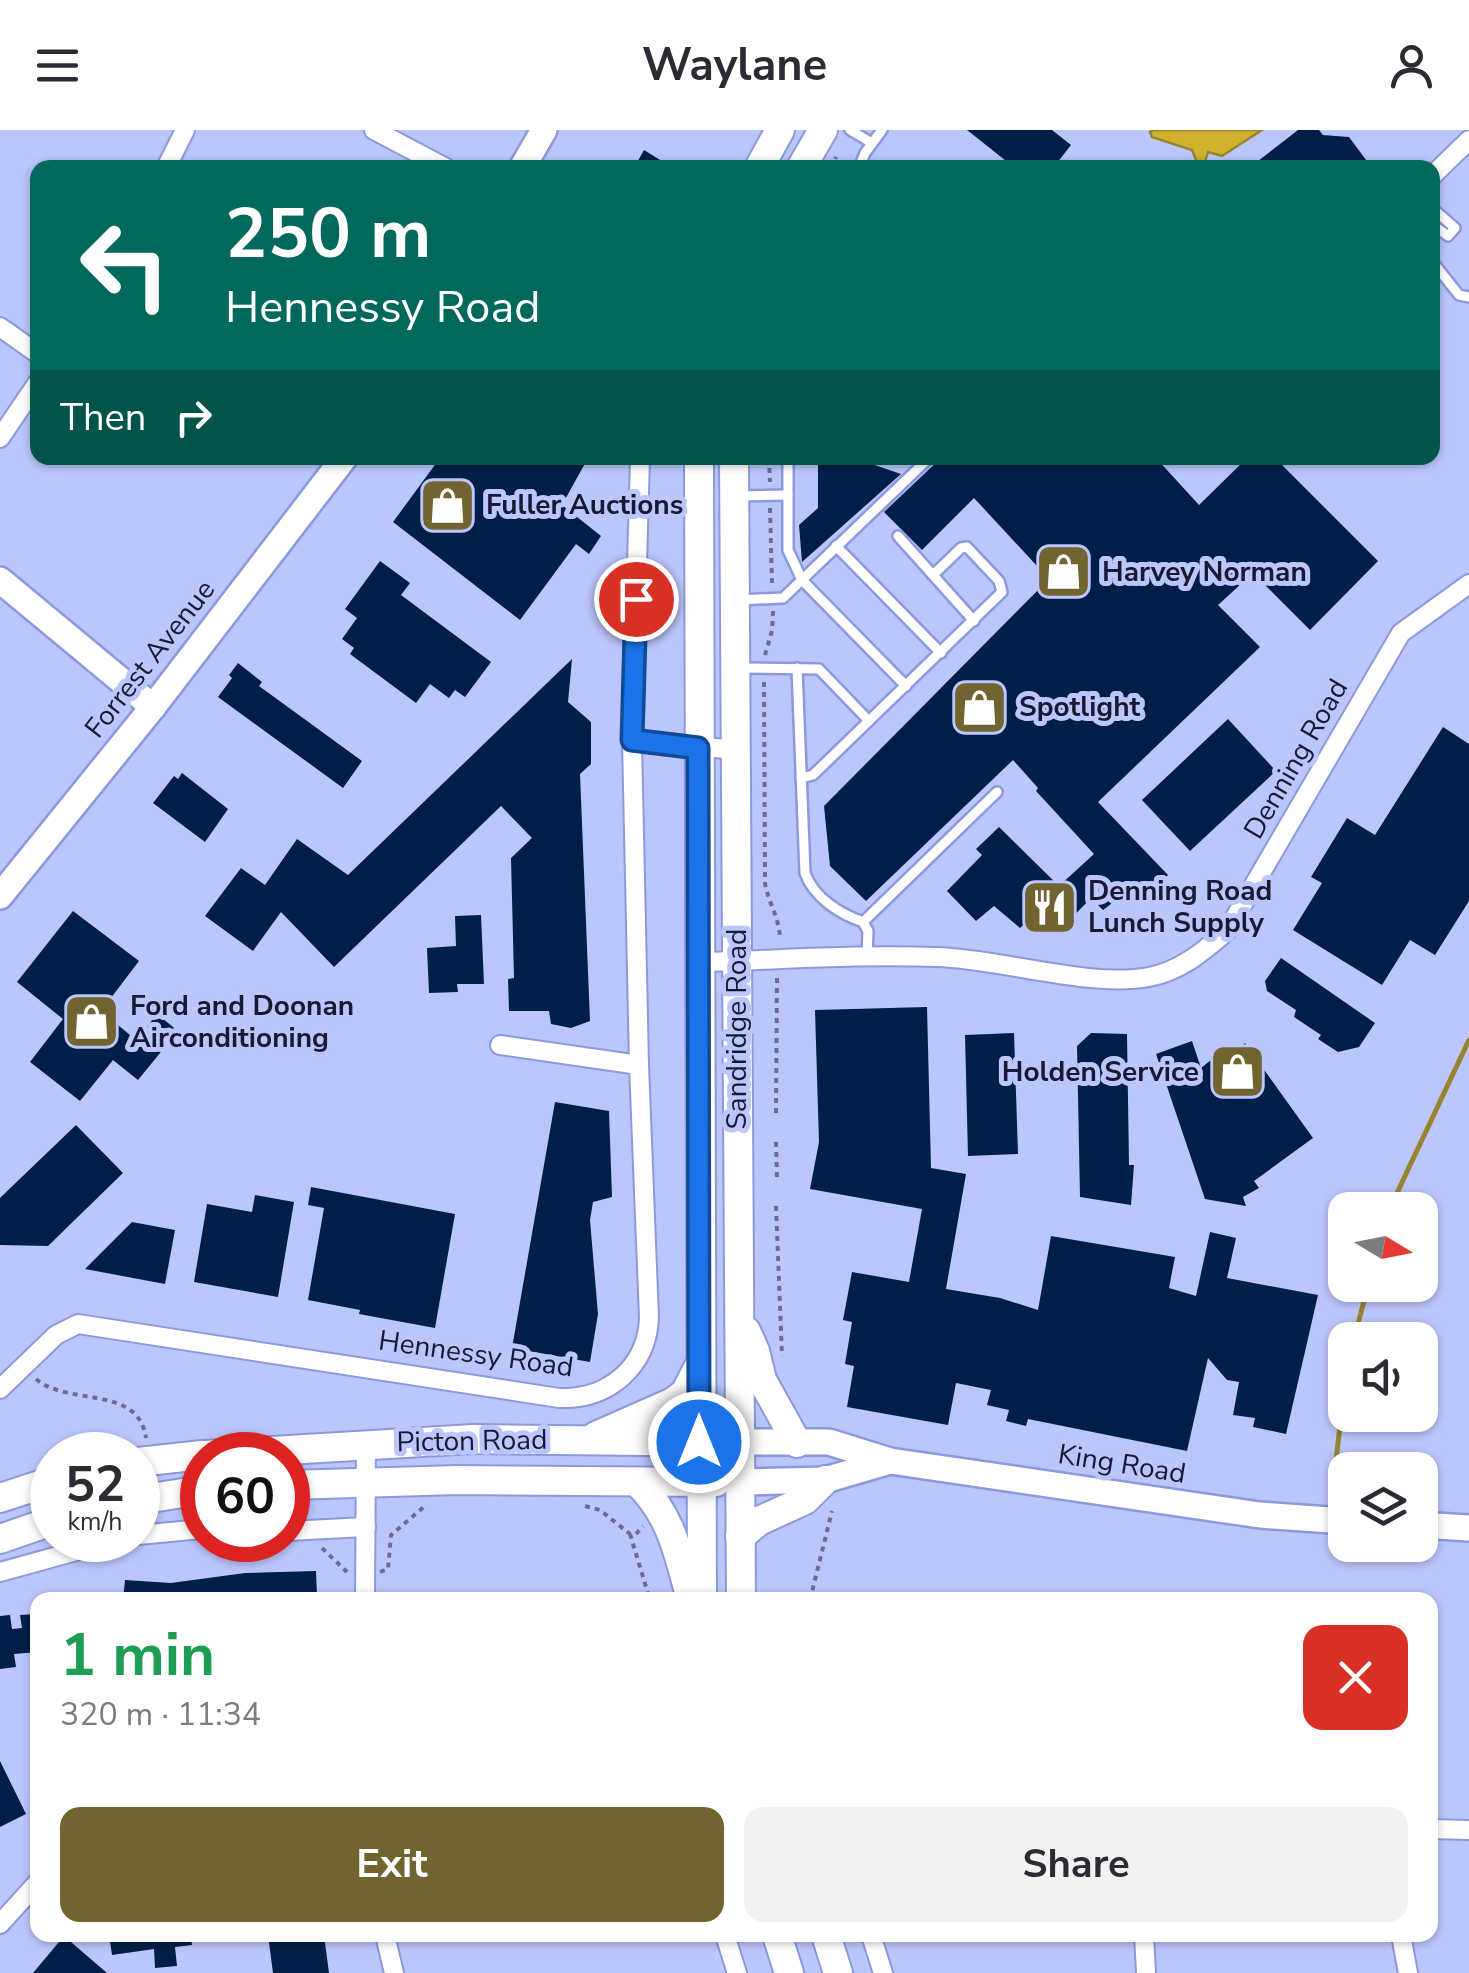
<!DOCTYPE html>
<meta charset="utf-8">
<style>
:root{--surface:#fff;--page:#f2f2f3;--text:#2b2b33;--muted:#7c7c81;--accent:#716431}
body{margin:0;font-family:"Nunito Sans",sans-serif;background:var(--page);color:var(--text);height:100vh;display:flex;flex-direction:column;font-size:38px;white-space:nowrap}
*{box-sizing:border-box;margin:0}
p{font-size:32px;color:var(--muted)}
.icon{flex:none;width:55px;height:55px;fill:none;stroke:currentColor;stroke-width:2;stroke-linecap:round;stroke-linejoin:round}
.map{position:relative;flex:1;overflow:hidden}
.details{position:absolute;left:30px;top:1462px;width:1408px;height:350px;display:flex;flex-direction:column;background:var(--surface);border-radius:20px;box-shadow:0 2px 8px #0004}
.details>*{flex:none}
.guide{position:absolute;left:30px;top:30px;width:1410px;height:305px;border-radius:20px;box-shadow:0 2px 8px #0004;background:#00695c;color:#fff;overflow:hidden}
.needle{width:65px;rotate:100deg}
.tools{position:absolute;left:1328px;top:1062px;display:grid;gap:20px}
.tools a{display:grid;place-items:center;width:110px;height:110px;border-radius:20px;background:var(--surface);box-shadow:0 2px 8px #0004;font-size:50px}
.speed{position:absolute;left:30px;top:1302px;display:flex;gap:20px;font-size:50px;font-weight:700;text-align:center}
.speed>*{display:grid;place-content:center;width:130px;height:130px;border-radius:50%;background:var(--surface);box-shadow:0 2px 8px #0004;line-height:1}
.speed small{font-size:25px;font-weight:400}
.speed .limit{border:15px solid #d22;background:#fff;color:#111}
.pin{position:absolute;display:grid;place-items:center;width:85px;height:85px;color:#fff;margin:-42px;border:5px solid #fff;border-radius:50%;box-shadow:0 2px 10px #0007}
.me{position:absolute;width:110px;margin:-55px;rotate:0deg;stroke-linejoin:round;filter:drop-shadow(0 0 8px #0008)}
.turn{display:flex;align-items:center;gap:35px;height:210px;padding:0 30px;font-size:45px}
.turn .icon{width:130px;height:130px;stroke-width:2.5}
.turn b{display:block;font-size:70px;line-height:85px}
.then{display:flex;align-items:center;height:95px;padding:0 30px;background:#0003;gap:20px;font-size:38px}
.round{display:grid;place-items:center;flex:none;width:105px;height:105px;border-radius:20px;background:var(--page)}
.summary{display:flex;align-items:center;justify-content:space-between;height:170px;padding:0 30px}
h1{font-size:60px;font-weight:700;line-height:75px;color:#1e9e55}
.cta{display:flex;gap:20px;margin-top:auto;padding:20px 30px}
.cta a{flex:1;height:115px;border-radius:20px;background:var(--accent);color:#fff;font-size:40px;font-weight:700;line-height:115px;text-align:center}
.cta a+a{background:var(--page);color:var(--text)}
header{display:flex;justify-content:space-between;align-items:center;height:130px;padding:0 30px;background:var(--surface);font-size:45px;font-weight:700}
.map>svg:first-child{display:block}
.water{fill:#cfb12d;stroke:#98842f;stroke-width:2.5}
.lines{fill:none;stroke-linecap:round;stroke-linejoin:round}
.stream{stroke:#98842f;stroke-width:5}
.building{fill:#001f48}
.lane-casing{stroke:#8c99db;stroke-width:14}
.street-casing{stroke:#8c99db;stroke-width:22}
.secondary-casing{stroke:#8c99db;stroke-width:30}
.primary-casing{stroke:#8c99db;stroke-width:32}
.path{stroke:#676e96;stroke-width:4;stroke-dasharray:5 5;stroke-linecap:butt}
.lane{stroke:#fff;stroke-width:9}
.street{stroke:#fff;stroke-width:18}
.secondary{stroke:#fff;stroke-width:25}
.primary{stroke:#fff;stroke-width:28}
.route-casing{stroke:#114b97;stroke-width:25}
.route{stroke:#1a73e8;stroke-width:18}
.labels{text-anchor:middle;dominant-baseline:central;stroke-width:10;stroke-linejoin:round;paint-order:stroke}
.poi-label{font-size:28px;font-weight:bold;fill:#171a34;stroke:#bbc6fd;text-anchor:start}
.street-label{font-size:28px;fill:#171a34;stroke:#bbc6fd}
</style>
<header><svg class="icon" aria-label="menu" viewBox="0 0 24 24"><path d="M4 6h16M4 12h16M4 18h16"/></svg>Waylane<svg class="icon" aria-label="person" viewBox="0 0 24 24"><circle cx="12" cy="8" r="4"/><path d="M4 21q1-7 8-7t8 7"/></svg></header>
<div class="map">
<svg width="1469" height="1843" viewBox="0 0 1469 1843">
<rect width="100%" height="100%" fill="#bbc6fd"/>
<polygon class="water" points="1153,0 1262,0 1222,26 1208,22 1203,38 1199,37 1192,20 1152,7 1150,2"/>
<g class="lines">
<g class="stream">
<polyline points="1389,1080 1469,910"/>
<polyline points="1354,1210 1368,1155"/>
<polyline points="1333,1356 1345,1253"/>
</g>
</g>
<g class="building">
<polygon points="967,0 1052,0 1071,15 1053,38 1015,38"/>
<polygon points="1298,0 1319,0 1323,5 1349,7 1372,38 1249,38"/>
<polygon points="644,20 673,38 634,38"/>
<polygon points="440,328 588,328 562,375 601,406 589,424 576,414 520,490 393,392"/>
<polygon points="818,328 854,328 901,344 802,432 799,395 818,378"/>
<polygon points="941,328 1156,328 1199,375 1247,328 1275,328 1378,431 1310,500 1253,443 1218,475 1260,517 1098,672 1168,745 1151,762 1128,761 1103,780 1091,768 1059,801 1038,781 1020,798 994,776 976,791 947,761 982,725 976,719 999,697 1059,756 1094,724 1036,661 1038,658 1013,630 866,771 830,736 824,676 1049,449 974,368 922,420 884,382"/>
<polygon points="380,431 410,453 401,465 491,532 465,567 455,560 449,568 430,554 416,573 350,524 354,518 342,509 357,488 345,479"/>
<polygon points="572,529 568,572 591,592 591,634 580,644 590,891 571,898 551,894 549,881 509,881 508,849 514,848 511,728 532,708 501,676 334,837 281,782 253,821 205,786 241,738 265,755 297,709 348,745"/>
<polygon points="238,533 262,552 259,556 362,631 343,658 218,567 232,548 229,545"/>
<polygon points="1228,589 1276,641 1190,721 1142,670"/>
<polygon points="1443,597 1469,614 1469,771 1435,825 1410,810 1382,855 1293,800 1322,753 1311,747 1347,688 1375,705"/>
<polygon points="182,643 228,679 205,712 153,673 174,646 178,649"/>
<polygon points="73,781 139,831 101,881 136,910 157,884 178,901 138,950 113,930 80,971 30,932 63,889 17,852"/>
<polygon points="481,785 484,854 457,854 458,862 429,863 427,818 456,816 455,786"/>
<polygon points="1281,828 1375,893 1359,917 1338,922 1318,909 1321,905 1294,887 1296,880 1267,861 1265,851"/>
<polygon points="927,877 931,1038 966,1044 946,1159 1000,1168 1038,1180 1051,1106 1175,1127 1169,1158 1196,1166 1210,1102 1236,1108 1227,1148 1318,1165 1286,1304 1253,1297 1255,1288 1233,1285 1239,1252 1227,1250 1208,1228 1187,1321 1028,1289 1026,1296 1006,1291 1009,1280 987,1275 991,1260 956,1253 948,1295 847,1277 854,1236 845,1234 852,1192 843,1190 852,1142 909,1152 922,1079 810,1059 819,1012 815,880"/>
<polygon points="1014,903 1018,1024 968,1026 965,905"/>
<polygon points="1091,903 1127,904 1129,1035 1134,1035 1131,1075 1080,1067 1077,916"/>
<polygon points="1192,911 1201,938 1225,919 1234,922 1245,913 1313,1008 1254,1051 1259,1058 1243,1067 1246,1076 1205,1069 1156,924"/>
<polygon points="555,972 609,981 612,1067 593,1072 590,1090 598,1184 590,1232 512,1218"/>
<polygon points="76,995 123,1043 48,1116 0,1115 0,1068"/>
<polygon points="311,1057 455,1084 435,1198 359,1184 360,1180 308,1170 324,1078 308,1075"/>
<polygon points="255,1065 294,1072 278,1167 194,1152 207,1074 252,1082"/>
<polygon points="132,1092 175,1100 165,1154 85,1139"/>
<polygon points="316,1441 317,1466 249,1470 123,1470 125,1450 171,1453 245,1443"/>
<polygon points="38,1484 38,1522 14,1524 16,1537 0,1539 0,1486 10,1485 12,1499 22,1498 20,1485"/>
<polygon points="0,1631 26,1684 0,1697"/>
<polygon points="109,1805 191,1805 192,1815 175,1817 177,1836 155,1838 154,1819 112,1825"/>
<polygon points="268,1805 324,1805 329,1843 273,1843"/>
<polygon points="64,1806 107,1843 33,1843"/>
</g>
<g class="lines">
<defs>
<g id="lane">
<polyline points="850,0 872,13"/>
<polyline points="859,38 865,23 882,0"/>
<polyline points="1432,78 1455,98 1448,106 1432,94"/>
<polyline points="1432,131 1459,165 1469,167"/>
<polyline points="788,328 788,420 802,450 906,556"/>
<polyline points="736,366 788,365"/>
<polyline points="898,406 974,491"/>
<polyline points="836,416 941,523"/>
<polyline points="738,470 783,468 929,328"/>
<polyline points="738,538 819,539 869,591"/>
<path d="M 797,538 L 805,743 C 814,768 840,784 863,792 L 868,801 L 867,827"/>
<polyline points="801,648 813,645 1002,462 999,451 967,417 961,418 933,445"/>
<polyline points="863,792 997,662"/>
</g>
<g id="street">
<polyline points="374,0 446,38"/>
<polyline points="166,38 185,0"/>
<polyline points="1432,46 1469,10"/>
<polyline points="0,197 38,224"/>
<polyline points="0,308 38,252"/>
<polyline points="632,610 736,620"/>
<path d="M 700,832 C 779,830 858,824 937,827 C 1002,829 1088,858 1149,847 C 1180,841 1203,822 1227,801 L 1401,503 L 1469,454"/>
<polyline points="500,915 639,935"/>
<path d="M 0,1259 L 56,1205 L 78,1194 L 559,1268 C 608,1270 647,1237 649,1188 L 639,935 L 632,610 L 640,328"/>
<polyline points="288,1401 366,1397"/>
<polyline points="138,1405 202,1399"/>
<polyline points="0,1442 116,1410"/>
<polyline points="365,1470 366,1313"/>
<polyline points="1430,1699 1469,1700"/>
<polyline points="0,1794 38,1752"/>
<polyline points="385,1805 394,1843"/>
<polyline points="725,1805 737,1843"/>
<polyline points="871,1805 883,1843"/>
<polyline points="1144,1805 1146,1843"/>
<polyline points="1401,1805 1408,1843"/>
</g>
<g id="secondary">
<polyline points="522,38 544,0"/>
<polyline points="0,450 153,577"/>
<polyline points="0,766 153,577 344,328"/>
<polyline points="739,1312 829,1312 890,1331 1260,1385 1345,1391"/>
<polyline points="739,1352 825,1350 890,1331"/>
<polyline points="1420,1395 1469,1398"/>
</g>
<g id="primary">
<polyline points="759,38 780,0"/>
<polyline points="801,38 823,0"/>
<polyline points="699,328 702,1470"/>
<polyline points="734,328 741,1470"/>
<polyline points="746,1201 755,1221 762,1250 797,1313"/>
<polyline points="596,1306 673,1272 685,1263 698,1238"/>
<polyline points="205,1325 473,1309 739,1312"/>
<polyline points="138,1332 202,1325"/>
<path d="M 637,1352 C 672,1386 678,1423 691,1469"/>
<polyline points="288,1355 458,1350 716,1352"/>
<polyline points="0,1368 52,1351"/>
<polyline points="138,1370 202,1360"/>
<polyline points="740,1407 759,1391 805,1370 825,1350"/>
<polyline points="0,1409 52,1391"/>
<polyline points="777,1805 789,1843"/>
<polyline points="826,1805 838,1843"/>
</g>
</defs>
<use href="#lane" class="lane-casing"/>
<use href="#street" class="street-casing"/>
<use href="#secondary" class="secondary-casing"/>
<use href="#primary" class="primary-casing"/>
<g class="path">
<polyline points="831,38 836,27"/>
<polyline points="769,328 770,352"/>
<polyline points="770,378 772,453"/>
<polyline points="765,525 772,501 773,481"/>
<path d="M 764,552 L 765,753 C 768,772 779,787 780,807"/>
<polyline points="776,983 777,848"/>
<polyline points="776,1012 777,1049"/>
<polyline points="776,1076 782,1226"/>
<path d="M 36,1249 C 69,1277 138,1254 146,1308"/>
<polyline points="585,1376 600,1380 630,1404 636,1404 643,1396"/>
<polyline points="630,1404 650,1470"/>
<polyline points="322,1418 347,1442"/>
<polyline points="380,1442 388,1439 391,1405 426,1375"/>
<polyline points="810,1470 832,1381"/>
</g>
<use href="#lane" class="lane"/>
<use href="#street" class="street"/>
<use href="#secondary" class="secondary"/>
<use href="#primary" class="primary"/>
</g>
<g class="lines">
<defs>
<polyline id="route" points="636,469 632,610 698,618 699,1312"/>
</defs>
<use href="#route" class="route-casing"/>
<use href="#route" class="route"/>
</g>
<defs>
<symbol id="shop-square" viewBox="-11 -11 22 22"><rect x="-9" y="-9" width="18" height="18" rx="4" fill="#716431" stroke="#bbc6fd"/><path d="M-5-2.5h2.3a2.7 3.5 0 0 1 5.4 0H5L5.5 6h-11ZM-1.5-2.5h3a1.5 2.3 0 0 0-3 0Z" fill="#fff"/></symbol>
<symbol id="restaurant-square" viewBox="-11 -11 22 22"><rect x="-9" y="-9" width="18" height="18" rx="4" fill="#716431" stroke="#bbc6fd"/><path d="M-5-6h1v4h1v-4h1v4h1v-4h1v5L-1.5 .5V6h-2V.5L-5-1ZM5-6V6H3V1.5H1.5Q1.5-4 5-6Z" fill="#fff"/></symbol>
</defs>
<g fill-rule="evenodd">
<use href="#shop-square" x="416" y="344" width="63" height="63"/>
<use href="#shop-square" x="1032" y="410" width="63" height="63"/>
<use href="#shop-square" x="948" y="546" width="63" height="63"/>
<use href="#restaurant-square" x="1018" y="746" width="63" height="63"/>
<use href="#shop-square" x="60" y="860" width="63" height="63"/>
<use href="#shop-square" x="1206" y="910" width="63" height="63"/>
</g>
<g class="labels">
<g class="poi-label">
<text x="486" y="375">Fuller Auctions</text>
<text x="1102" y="442">Harvey Norman</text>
<text x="1019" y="577">Spotlight</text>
<text x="1088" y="761">Denning Road<tspan x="1088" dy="32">Lunch Supply</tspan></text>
<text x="130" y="876">Ford and Doonan<tspan x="130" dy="32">Airconditioning</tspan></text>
<text x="1199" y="942" text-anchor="end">Holden Service</text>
</g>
<g class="street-label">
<text transform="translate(150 529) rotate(-52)">Forrest Avenue</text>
<text transform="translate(1296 629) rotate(-60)">Denning Road</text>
<text transform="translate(737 899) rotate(-90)">Sandridge Road</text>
<text transform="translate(476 1224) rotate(8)">Hennessy Road</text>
<text transform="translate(472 1311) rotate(-1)">Picton Road</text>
<text transform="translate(1122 1334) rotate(9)">King Road</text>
</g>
</g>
</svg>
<div class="tools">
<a><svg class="needle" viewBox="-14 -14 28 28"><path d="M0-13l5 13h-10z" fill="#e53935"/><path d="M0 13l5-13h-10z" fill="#7c7c81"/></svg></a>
<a><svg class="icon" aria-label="sound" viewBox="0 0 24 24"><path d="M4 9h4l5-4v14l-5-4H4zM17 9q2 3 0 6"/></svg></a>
<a><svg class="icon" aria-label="layers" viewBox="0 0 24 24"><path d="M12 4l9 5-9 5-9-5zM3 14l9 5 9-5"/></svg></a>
</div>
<div class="speed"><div>52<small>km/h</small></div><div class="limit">60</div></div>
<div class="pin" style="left:636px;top:469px;background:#d93025"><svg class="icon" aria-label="arrive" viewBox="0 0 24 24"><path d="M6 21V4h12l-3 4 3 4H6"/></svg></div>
<svg class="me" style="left:699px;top:1312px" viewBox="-20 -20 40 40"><circle r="17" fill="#1a73e8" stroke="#fff" stroke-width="3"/><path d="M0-11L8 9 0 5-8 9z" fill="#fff"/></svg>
<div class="guide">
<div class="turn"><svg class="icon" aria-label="left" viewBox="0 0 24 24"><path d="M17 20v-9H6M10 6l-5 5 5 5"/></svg><div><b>250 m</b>Hennessy Road</div></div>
<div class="then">Then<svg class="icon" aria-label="right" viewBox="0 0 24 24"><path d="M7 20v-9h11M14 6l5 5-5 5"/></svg></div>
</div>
<section class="details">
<div class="summary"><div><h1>1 min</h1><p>320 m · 11:34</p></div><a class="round" style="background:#d93025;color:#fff"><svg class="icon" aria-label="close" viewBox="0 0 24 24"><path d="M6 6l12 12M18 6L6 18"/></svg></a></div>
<div class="cta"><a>Exit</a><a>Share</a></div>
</section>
</div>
